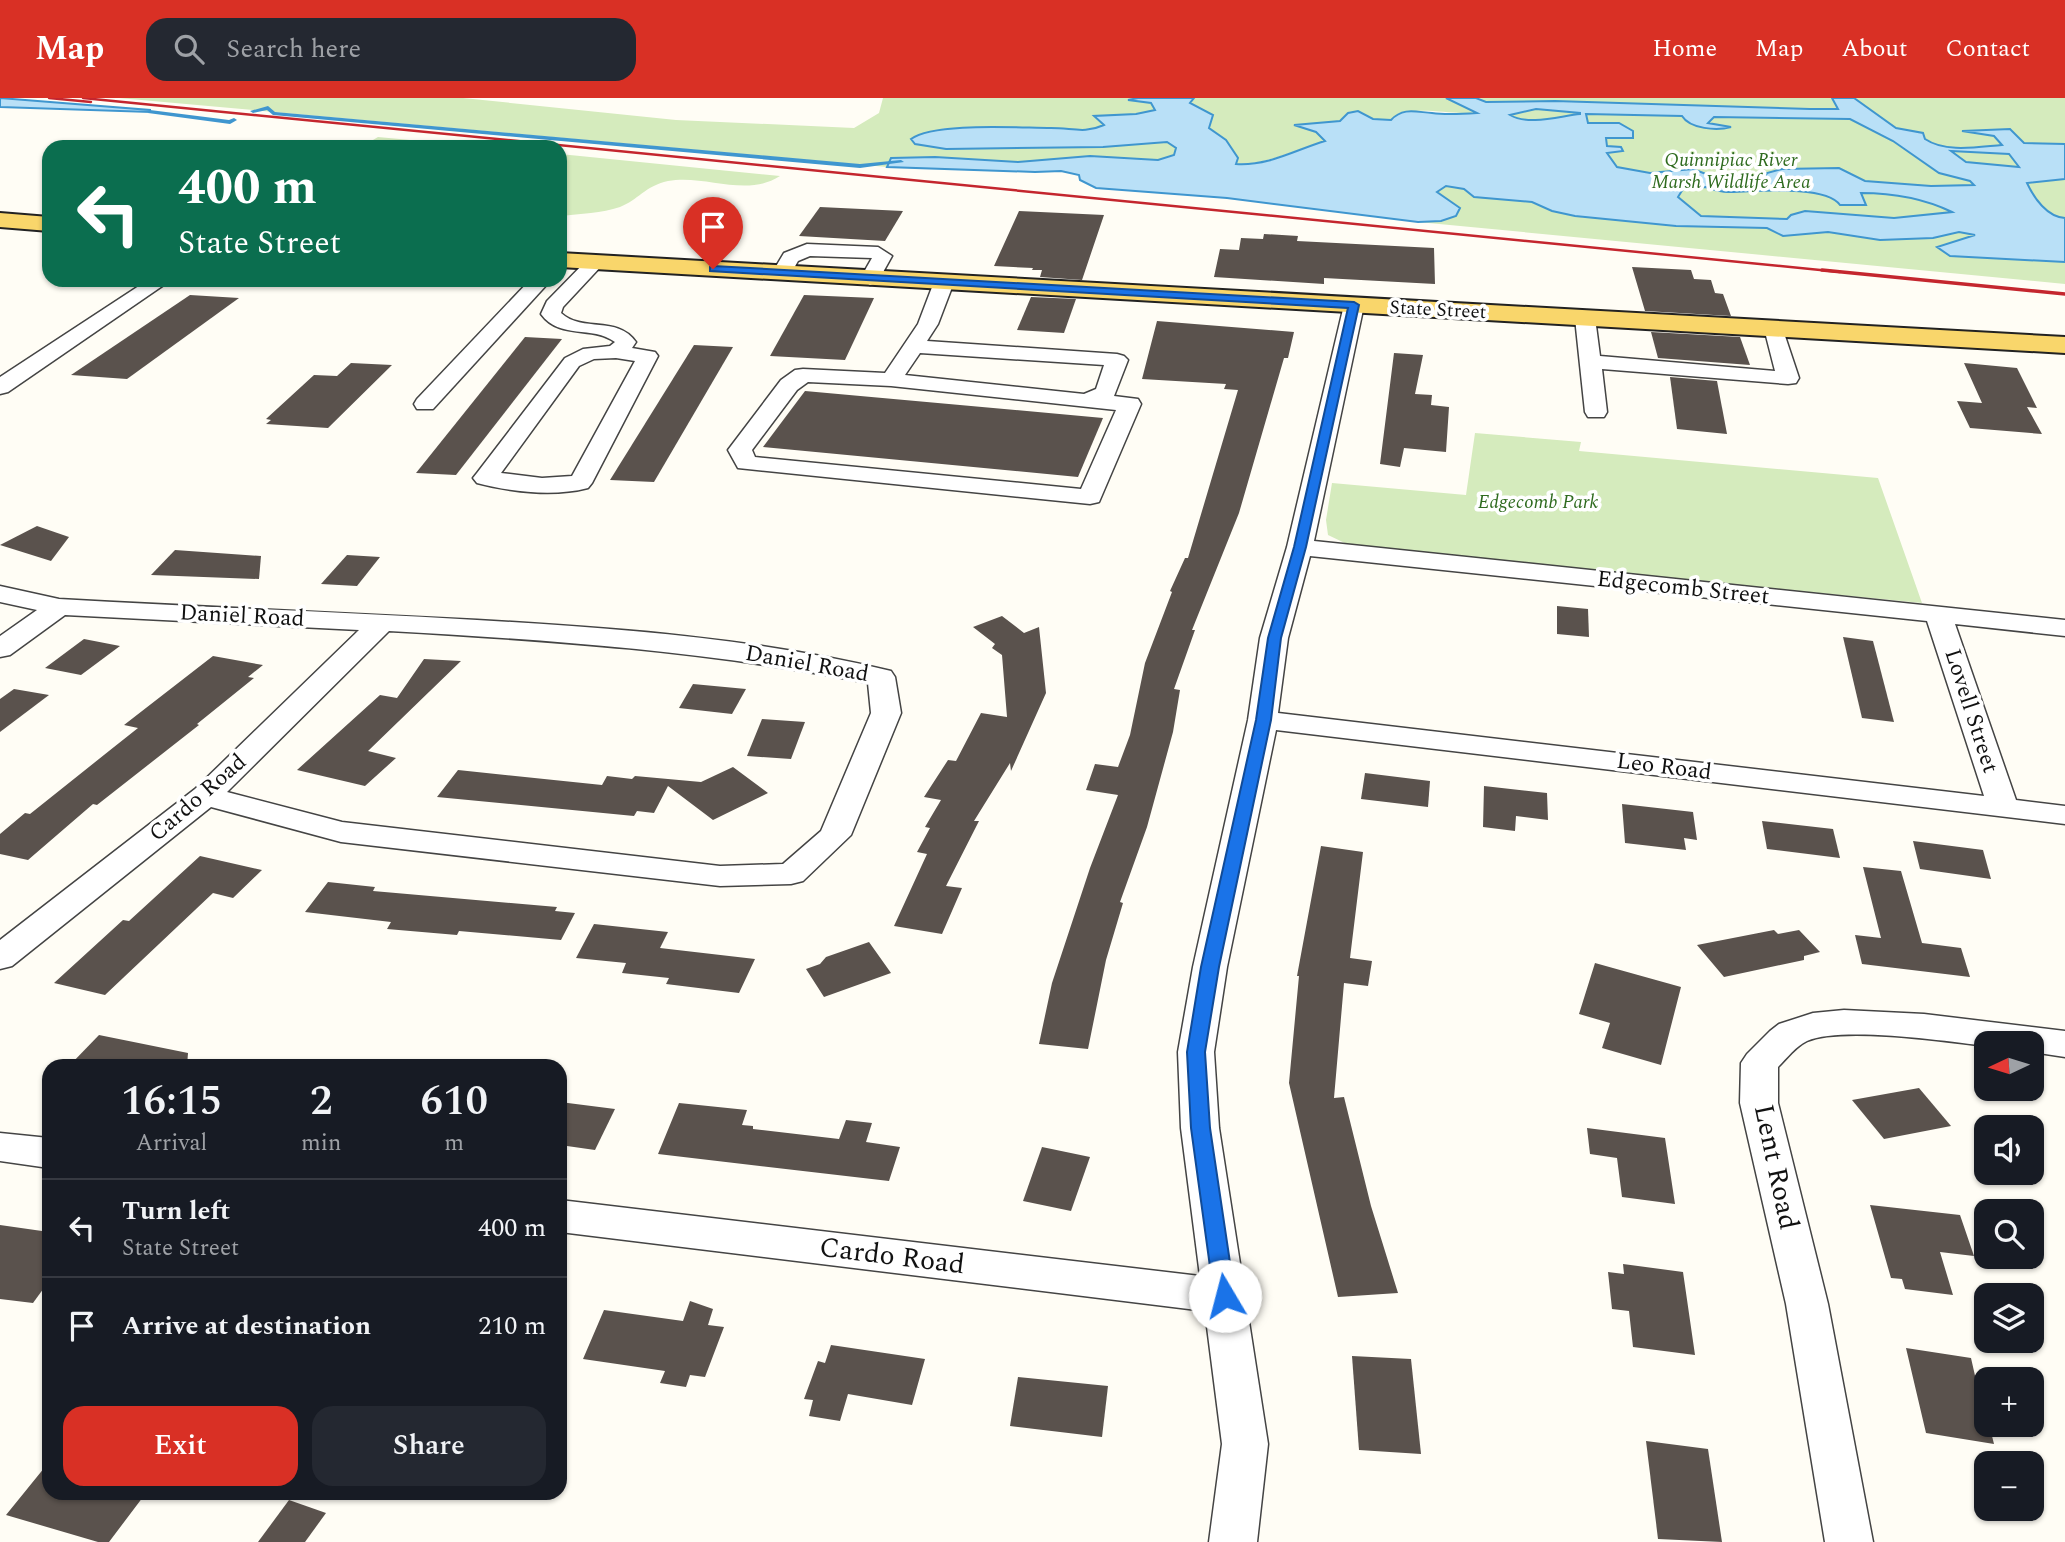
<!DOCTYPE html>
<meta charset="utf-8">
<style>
:root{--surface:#171b24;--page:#242831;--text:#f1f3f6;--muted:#9ea1a6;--line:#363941;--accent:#d93025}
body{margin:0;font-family:Spectral,serif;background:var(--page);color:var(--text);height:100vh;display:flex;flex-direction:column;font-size:26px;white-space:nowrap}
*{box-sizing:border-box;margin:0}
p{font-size:23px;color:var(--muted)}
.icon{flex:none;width:38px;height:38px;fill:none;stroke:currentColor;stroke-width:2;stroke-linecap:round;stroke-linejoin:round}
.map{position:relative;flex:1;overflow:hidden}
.panel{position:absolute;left:42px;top:961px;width:525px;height:441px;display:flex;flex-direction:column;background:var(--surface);border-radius:21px;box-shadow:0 2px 5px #0004}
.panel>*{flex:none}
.top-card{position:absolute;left:42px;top:42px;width:525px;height:147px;border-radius:21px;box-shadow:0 2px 5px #0004;background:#0b6e4f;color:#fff;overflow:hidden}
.needle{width:46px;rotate:266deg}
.buttons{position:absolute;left:1974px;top:933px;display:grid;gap:14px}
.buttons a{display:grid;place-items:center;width:70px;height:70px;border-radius:14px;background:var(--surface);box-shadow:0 2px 5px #0004;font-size:35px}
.pin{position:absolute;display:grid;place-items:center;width:60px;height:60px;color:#fff;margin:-72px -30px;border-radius:50% 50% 50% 0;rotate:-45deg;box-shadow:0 0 7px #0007}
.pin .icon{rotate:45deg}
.me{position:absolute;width:77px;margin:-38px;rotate:352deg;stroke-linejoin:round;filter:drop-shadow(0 0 5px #0008)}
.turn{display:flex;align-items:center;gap:24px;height:147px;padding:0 21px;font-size:32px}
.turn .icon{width:91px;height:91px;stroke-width:2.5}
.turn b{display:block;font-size:49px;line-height:60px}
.eta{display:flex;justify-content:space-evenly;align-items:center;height:119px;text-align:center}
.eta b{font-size:42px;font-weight:600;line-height:49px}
.button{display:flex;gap:14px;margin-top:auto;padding:14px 21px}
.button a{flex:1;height:80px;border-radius:21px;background:var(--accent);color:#fff;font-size:28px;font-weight:600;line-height:80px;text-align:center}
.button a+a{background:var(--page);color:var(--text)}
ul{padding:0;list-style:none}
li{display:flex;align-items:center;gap:21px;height:98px;padding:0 21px;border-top:2px solid var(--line)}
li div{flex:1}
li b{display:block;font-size:26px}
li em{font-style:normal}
header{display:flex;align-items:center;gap:42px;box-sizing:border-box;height:98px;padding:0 35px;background:var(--accent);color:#fff}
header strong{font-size:33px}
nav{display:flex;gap:38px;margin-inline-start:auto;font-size:24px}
.search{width:490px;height:63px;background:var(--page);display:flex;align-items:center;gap:18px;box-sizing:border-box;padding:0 24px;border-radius:21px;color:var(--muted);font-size:26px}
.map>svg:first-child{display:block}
.green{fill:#d5ebbd}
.water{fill:#b9e0f7;stroke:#3f96cf;stroke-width:2;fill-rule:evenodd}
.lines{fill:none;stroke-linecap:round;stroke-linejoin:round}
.stream{fill:#3f96cf;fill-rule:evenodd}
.building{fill:#5a524d}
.minor-casing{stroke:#444;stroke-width:3}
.major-casing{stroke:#222;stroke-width:4}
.minor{fill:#fff;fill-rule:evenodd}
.major{fill:#f9d66b;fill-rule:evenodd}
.rail-far1{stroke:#c4262e;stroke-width:2.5}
.rail{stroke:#c4262e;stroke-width:3.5}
.route{fill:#1a73e8;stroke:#114b97;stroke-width:2}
.labels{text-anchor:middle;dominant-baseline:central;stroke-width:7;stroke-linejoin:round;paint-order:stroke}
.far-park-label{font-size:19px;font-style:italic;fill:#2f6b1f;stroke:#fff}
.far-street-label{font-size:19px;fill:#111;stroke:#fff}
.street-label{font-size:23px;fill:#111;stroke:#fff}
.near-street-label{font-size:28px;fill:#111;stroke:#fff}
</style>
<header>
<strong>Map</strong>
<div class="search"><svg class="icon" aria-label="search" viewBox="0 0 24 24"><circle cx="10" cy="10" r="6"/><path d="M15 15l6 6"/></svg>Search here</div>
<nav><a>Home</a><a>Map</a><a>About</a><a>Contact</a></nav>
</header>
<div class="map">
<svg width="2065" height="1444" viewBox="0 0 2065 1444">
<rect width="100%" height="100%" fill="#fffdf5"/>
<g class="green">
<polygon points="119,0 463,0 676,22 854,30 879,15 883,0 1138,0 1131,2 1151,5 1155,12 1136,16 1095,18 1105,27 1088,33 1055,30 942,30 1013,49 1103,49 1149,44 1167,44 1177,50 1174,57 1158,62 1090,58 1018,64 935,59 891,60 887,69"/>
<path d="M 1194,0 L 2065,0 L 2065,186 L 1418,124 L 1441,123 L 1442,99 L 1436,94 L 1446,88 L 1464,91 L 1474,99 L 1532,104 L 1552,113 L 1586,120 L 1462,15 C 1441,15 1405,7 1391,22 L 1373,22 L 1358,13 L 1348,14 L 1340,23 L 1296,27 L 1316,34 L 1326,43 C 1294,51 1269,67 1236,66 L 1226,43 L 1209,30 L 1189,5 Z"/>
<polygon points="378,39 485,49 361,49"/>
<path d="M 560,56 L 780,78 C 746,100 705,76 668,83 C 645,88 638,102 620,109 C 602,115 580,116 561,118 Z"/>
<polygon points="1475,335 1581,344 1579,353 1878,380 1922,505 1387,453 1349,447 1328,437 1326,422 1332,385 1466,397"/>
</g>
<g class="water">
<polygon points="0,0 150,12 150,14 0,9"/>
<path d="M 1138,0 L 1194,0 L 1190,5 L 1213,17 L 1209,30 L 1226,42 L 1238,60 L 1236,66 C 1269,68 1295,52 1325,43 L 1316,34 L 1294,27 L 1340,23 L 1348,15 L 1358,13 L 1373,21 L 1391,22 C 1403,9 1416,14 1432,15 C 1446,17 1462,16 1477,15 L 1446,0 L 1476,0 L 1486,4 L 1555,3 L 1810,11 L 1838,11 L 1832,0 L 1854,0 L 1896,30 L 1923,35 L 1925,41 C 1946,55 1977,49 2002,47 L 1994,38 L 1962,33 L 2010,31 L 2024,45 L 2065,46 L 2065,81 L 2027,85 C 2034,100 2047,119 2065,120 L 2065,164 L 1950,158 L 1937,149 L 1975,137 L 1959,134 L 1933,140 L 1880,142 L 1828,134 L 1783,138 L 1767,130 L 1676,128 L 1575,118 L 1552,113 L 1532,104 L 1474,99 L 1464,91 L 1446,88 L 1437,94 L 1460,110 L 1456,118 L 1441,123 L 1418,124 L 1227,100 L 1096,90 L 1080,82 L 1079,77 L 1061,73 L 1035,74 L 887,69 L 891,60 L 935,59 L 1018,64 L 1090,58 L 1158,62 L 1174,57 L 1176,50 L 1167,44 L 1103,49 L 946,51 L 915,46 L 911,41 C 934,24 1019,30 1051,30 C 1073,30 1084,36 1104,27 L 1094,18 L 1136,16 L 1155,12 L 1151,5 L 1128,2 ZM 1536,11 L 1580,15 L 1580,16 C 1560,18 1529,28 1510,17 ZM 1586,16 L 1682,18 C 1690,31 1717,33 1731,29 L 1708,25 L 1714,19 L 1850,21 L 1893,43 L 1939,75 L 1970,83 L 1974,87 L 1931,88 L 1865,83 L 1839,70 L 1782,71 L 1767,75 L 1763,83 L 1719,81 L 1693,71 L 1650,75 L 1617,69 L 1607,55 L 1623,53 L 1621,49 L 1607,48 L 1606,40 L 1633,40 L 1633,33 L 1619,25 L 1588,25 ZM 1951,53 L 2009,56 L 2019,69 L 1966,64 ZM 1705,89 C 1712,91 1720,94 1727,94 C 1751,94 1825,86 1840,107 L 1866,107 L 1861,95 C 1892,95 1925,101 1952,114 L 1894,120 L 1805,113 L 1791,117 L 1787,121 L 1701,118 L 1678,99 L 1683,91 Z"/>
</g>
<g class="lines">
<g class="stream">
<polygon points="268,8 275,14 860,66 901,62 904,64 860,70 273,17 267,12 253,15 250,13"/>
<polygon points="150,12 229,22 234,20 237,22 230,26 148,15"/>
</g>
</g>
<g class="building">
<polygon points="820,109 903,113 885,143 799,138"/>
<polygon points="1019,113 1104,117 1082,182 1040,179 1042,172 1032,172 1033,170 994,168"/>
<polygon points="1264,136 1298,138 1297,143 1434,150 1435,186 1324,180 1324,186 1214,179 1220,151 1239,152 1241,140 1263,141"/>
<polygon points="1632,169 1691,172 1694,181 1711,182 1715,195 1723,196 1731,218 1645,213"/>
<polygon points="190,197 239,200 127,281 71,277"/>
<polygon points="804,197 874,200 845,262 770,258"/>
<polygon points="1031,199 1076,201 1064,235 1017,232"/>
<polygon points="1157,223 1294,234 1288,260 1284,260 1239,415 1192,532 1195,532 1174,591 1180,592 1173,634 1147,729 1120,804 1123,805 1106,862 1088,951 1039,946 1052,885 1090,770 1118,697 1086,692 1095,666 1118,669 1130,637 1145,565 1172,494 1170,493 1185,460 1188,460 1238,292 1224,291 1226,286 1142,281"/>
<polygon points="1651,234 1740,239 1750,267 1658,260"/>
<polygon points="525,239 562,241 456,377 416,375"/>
<polygon points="694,247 733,249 654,384 610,382"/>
<polygon points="1394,255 1423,257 1415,296 1432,297 1431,307 1449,309 1446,354 1404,350 1400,369 1380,366"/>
<polygon points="351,265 392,267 328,330 266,326 271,322 266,321 314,277 337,278"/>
<polygon points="1964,265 2017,270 2037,310 2027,309 2042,336 1970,330 1957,303 1982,305"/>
<polygon points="1670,279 1717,283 1727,336 1677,331"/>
<polygon points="805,293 1103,320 1078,379 763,349"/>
<polygon points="37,428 69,439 51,463 0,447"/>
<polygon points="175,452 261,458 259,481 151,477"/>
<polygon points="347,457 380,459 357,488 321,486"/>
<polygon points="1557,508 1588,511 1589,539 1557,536"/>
<polygon points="1002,518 1024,535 1039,529 1046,595 1011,673 1010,665 974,723 979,723 946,788 962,790 942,836 894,828 927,756 917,754 930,730 925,729 941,702 924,699 948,662 956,663 981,615 1007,619 1002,557 992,550 995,546 973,529"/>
<polygon points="1843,539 1873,543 1894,624 1862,620"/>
<polygon points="84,541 120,548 81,577 45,570"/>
<polygon points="213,558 263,567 248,579 254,580 197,626 199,627 97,707 93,706 28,762 0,756 0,736 25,715 30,716 114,649 138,630 124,627"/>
<polygon points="424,561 461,563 368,653 396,660 365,688 297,672 380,597 397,600"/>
<polygon points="693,586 746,591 732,616 679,610"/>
<polygon points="14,591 49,597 0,634 0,601"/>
<polygon points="762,621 805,624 791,661 747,658"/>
<polygon points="733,669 768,695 713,722 668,688 654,715 637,713 634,718 437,699 458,672 602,687 607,678 632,681 635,678 701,684"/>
<polygon points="1365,675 1430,683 1428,709 1361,701"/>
<polygon points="1484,688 1547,695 1548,722 1516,718 1515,733 1483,729"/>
<polygon points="1622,706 1693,714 1697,742 1684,740 1686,752 1625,745"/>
<polygon points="1762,723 1833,731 1840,760 1767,751"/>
<polygon points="1913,743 1983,752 1991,781 1920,771"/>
<polygon points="1321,748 1363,754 1350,860 1372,863 1368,888 1344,885 1334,1000 1344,999 1371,1108 1398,1195 1338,1199 1289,985 1299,878 1297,878"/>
<polygon points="200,758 262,772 233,800 213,795 105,897 54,885 123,822 129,823"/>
<polygon points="1863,769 1901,773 1922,845 1961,850 1970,879 1862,866 1855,837 1881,840"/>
<polygon points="328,784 375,789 373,793 557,809 555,813 575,815 561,842 459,833 457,837 387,831 391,824 305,814"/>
<polygon points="594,826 668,834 660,850 755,861 739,895 666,886 669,880 622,875 626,865 576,860"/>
<polygon points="1774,832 1778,836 1799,832 1820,854 1804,858 1804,862 1724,879 1697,847"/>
<polygon points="869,844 891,875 824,899 806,871 820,866 826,859"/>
<polygon points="1595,865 1681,889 1661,967 1602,950 1610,925 1579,916"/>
<polygon points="99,937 188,955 187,968 69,968"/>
<polygon points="1919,990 1951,1028 1884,1041 1852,1002"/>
<polygon points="560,1004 615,1011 595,1052 560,1047"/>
<polygon points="679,1005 747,1012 742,1027 753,1028 753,1031 839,1041 846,1022 872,1025 866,1044 900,1049 889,1083 658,1056"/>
<polygon points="1587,1030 1665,1040 1675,1106 1622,1099 1617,1060 1590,1056"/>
<polygon points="1042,1049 1090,1059 1071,1113 1023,1103"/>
<polygon points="1870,1107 1960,1117 1974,1158 1940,1154 1953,1197 1905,1191 1902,1181 1891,1180"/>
<polygon points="0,1127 49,1134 49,1183 33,1205 0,1201"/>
<polygon points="1623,1166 1683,1174 1695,1257 1633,1249 1629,1213 1612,1211 1608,1174 1624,1176"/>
<polygon points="690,1203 713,1211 708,1227 724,1229 705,1279 690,1277 686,1289 660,1285 665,1273 583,1261 604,1212 683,1223"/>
<polygon points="831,1247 925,1261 912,1307 848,1296 840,1323 809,1318 813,1302 804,1301 818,1263 825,1265"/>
<polygon points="1906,1250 1971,1260 1986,1326 1989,1326 1994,1346 1926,1335"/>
<polygon points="1352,1258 1411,1261 1421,1356 1359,1352"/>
<polygon points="1018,1279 1108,1288 1102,1339 1010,1328"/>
<polygon points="1646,1343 1708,1351 1722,1444 1658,1441"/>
<polygon points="49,1364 49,1395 146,1395 109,1444 98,1444 6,1417"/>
<polygon points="289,1402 326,1415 305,1444 258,1444"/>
</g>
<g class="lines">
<defs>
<g id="minor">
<polygon points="807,146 878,149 892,158 877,185 870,187 860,181 872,160 810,158 798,163 789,179 775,179 772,175 784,155"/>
<path d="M 596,158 L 605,164 L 563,209 L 561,215 C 583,235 617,217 636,244 L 632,250 L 655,254 L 658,258 L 592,385 L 588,390 C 554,399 511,394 477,385 L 473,380 L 477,375 L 565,260 L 583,251 L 610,248 L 615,244 C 592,227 560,242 541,216 L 547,203 L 589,160 ZM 616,260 L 635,263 L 572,378 L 542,380 L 501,375 L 579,268 L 594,261 Z"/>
<path d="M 944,178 L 954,184 L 938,226 L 927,243 L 1117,256 L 1124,258 L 1128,262 L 1114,298 L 1138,301 L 1141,306 L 1099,404 L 1090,406 L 738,370 L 728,352 L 781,282 L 795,272 L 803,271 L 885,275 L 918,226 L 934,184 ZM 920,255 L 1104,267 L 1096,291 L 1084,296 L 905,277 ZM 808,284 L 891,288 L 1116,312 L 1081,391 L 755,359 L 752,352 L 797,292 Z"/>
<polygon points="148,182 171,182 8,294 0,296 0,279"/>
<polygon points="530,182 551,182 433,311 417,311 414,306 417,301"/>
<path d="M 1354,201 L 1361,203 L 1364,207 L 1314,443 L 2065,522 L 2065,538 L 1955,526 L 2016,702 L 2065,708 L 2065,726 L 1276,632 L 1227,869 L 1214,954 L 1219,1030 L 1268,1346 L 1257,1444 L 1209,1444 L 1222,1346 L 1205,1213 L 560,1134 L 560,1102 L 1200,1178 L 1181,1030 L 1178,954 L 1193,869 L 1248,622 L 1260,540 L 1287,449 L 1344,207 L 1347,203 ZM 1310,458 L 1927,523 L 1984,698 L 1278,615 L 1288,540 Z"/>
<polygon points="1585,214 1592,216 1595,220 1600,258 1775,273 1764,230 1767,226 1781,226 1799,280 1796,285 1788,286 1602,271 1607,314 1604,319 1588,319 1585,314 1575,220 1578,216"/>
<path d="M 0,488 L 59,501 C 198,509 337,514 477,522 C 615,530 756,540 891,573 L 895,579 L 901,615 L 851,737 L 803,783 L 791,786 L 720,788 L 341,744 L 211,709 L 12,868 L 0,871 L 0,842 L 195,691 L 359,532 L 65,517 L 10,557 L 0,559 L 0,538 L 37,512 L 0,504 ZM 389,533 C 550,542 709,553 868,585 L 871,615 L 821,733 L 783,766 L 720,768 L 342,724 L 227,694 Z"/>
<path d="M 1844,912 L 1924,916 L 2065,933 L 2065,959 L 2032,954 L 2032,945 L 1986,945 L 1986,948 C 1946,943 1841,928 1807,943 C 1796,948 1787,960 1778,969 L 1778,1005 L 1828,1206 L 1873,1444 L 1825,1444 L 1786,1206 L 1740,1005 L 1741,965 L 1747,956 L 1770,933 L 1779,926 L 1813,915 Z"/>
<polygon points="0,1035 49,1040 49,1070 0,1063"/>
</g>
<g id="major">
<polygon points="0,115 49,119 49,133 0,129"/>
<polygon points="560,155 2065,239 2065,255 560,169"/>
</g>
</defs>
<use href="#minor" class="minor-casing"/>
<use href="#major" class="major-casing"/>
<use href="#minor" class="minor"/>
<use href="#major" class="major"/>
<g class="rail-far1">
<polyline points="49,0 91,4"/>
<polyline points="83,0 1840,174"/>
</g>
<polyline class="rail" points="1822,172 2065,196"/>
</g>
<polygon class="route" points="713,168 1354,204 1359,207 1306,449 1281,540 1271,622 1219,869 1205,954 1210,1030 1235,1198 1232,1205 1225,1207 1217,1205 1214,1198 1191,1030 1187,954 1201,869 1256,622 1268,540 1294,449 1348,210 710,173 710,169"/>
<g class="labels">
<g class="far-park-label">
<text x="1731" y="62">Quinnipiac River<tspan x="1731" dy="22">Marsh Wildlife Area</tspan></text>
<text x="1538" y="404">Edgecomb Park</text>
</g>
<g class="far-street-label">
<text transform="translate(1438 212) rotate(3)">State Street</text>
</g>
<g class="street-label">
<text transform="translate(1683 490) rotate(6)">Edgecomb Street</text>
<text transform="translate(242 518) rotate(3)">Daniel Road</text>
<text transform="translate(807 566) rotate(10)">Daniel Road</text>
<text transform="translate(1971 613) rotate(72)">Lovell Street</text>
<text transform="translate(1664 669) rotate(7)">Leo Road</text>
<text transform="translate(198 700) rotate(-41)">Cardo Road</text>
</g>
<g class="near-street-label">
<text transform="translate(1776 1069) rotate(78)">Lent Road</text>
<text transform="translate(892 1158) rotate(7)">Cardo Road</text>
</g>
</g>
</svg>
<div class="buttons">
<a><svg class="needle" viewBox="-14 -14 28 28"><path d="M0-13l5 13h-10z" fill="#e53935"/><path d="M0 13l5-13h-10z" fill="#9ea1a6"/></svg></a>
<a><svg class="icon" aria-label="sound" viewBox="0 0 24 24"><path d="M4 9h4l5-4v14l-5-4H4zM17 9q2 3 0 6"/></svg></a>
<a><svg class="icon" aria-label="search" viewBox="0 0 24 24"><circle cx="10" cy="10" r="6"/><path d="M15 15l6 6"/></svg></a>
<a><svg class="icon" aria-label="layers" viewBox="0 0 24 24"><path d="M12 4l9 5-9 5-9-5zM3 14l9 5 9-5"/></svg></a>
<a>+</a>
<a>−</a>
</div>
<div class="pin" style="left:713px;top:171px;background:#d93025"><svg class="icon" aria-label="arrive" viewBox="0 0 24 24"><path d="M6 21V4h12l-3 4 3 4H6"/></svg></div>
<svg class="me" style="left:1225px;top:1198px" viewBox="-20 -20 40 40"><circle r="19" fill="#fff"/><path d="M0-13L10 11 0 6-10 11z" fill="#1a73e8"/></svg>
<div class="top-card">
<div class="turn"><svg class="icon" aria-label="left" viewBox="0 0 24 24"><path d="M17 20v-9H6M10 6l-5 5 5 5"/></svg><div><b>400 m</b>State Street</div></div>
</div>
<section class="panel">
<div class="eta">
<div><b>16:15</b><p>Arrival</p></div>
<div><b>2</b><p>min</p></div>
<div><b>610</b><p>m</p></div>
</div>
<ul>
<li><svg class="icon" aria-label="left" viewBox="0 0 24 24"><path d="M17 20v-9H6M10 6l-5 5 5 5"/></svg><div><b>Turn left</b><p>State Street</p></div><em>400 m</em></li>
<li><svg class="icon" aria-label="arrive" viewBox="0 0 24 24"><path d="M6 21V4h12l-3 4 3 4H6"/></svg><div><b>Arrive at destination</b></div><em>210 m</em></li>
</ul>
<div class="button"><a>Exit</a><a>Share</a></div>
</section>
</div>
